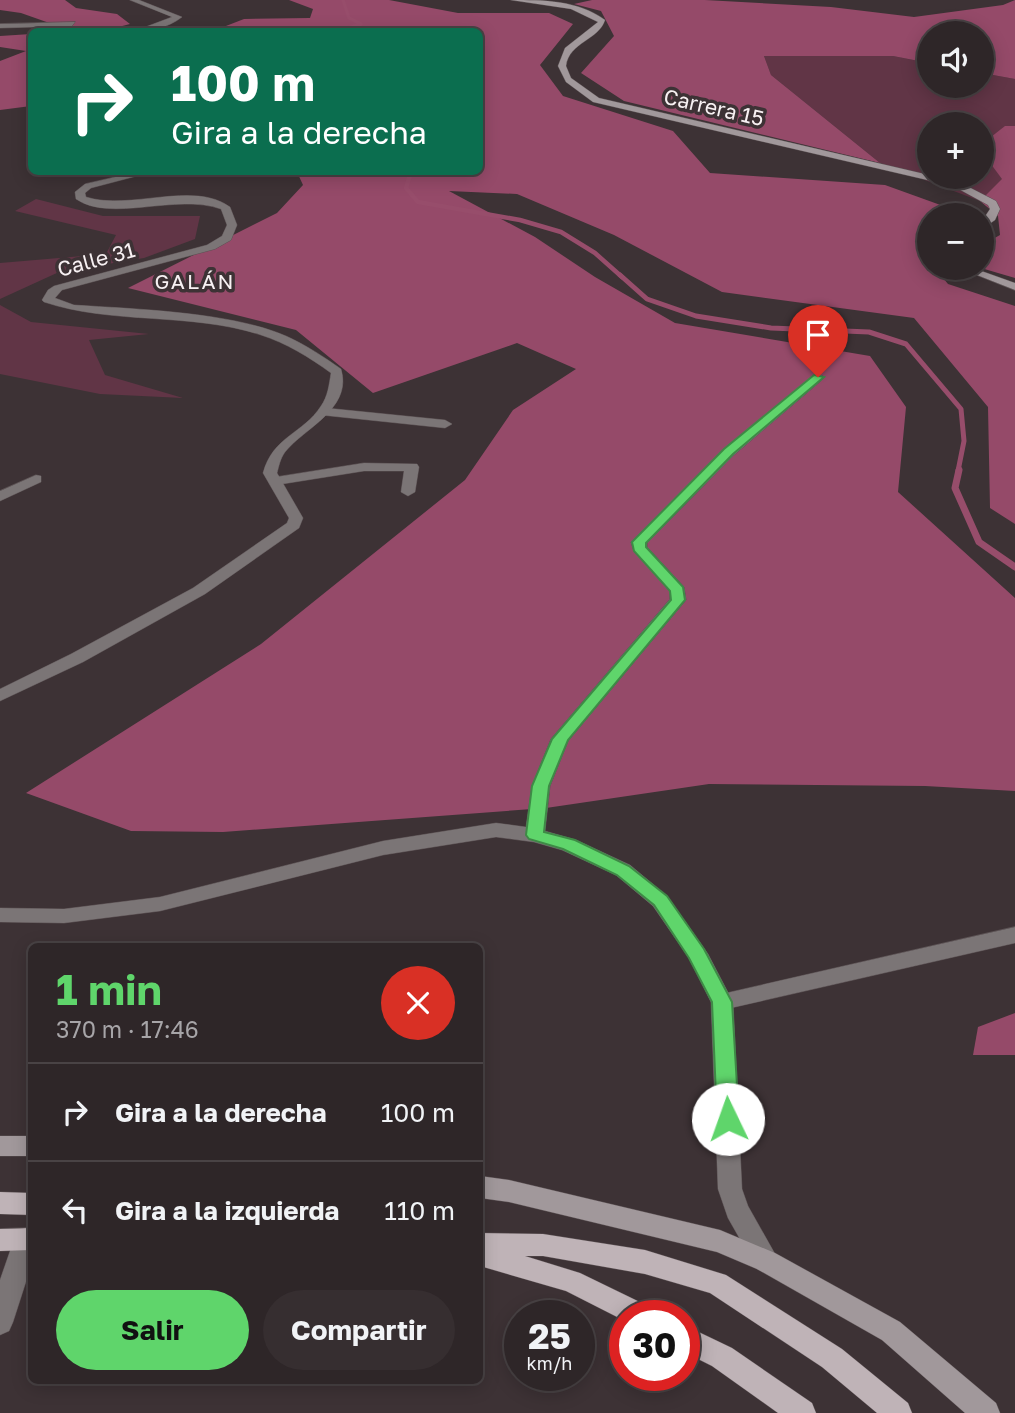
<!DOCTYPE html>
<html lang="es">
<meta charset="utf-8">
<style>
:root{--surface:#2e2628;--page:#362e30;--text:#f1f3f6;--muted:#a7a5a8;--line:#494345;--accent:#5fd56b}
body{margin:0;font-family:"Golos Text",sans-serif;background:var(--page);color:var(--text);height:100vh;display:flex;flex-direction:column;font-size:26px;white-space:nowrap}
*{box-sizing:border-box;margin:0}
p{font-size:23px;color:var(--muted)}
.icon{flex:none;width:38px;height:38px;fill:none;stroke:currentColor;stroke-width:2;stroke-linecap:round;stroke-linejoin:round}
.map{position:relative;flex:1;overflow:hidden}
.drawer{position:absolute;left:28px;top:943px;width:455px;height:441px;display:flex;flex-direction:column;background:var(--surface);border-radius:10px;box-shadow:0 4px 18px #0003,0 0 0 2px var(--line)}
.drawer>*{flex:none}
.hud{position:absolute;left:28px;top:28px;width:455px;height:147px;border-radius:10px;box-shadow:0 4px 18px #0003,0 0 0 2px var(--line);background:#0b6e4f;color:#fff;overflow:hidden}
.buttons{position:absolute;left:917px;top:21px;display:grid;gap:14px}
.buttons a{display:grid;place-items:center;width:77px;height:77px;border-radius:50%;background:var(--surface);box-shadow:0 4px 18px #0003,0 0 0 2px var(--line);font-size:35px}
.speed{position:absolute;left:504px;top:1300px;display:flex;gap:14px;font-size:35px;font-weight:700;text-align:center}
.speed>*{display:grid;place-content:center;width:91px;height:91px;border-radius:50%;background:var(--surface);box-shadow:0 4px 18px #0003,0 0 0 2px var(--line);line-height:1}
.speed small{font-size:18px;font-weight:400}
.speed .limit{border:10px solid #d22;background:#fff;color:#111}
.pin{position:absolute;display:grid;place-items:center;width:60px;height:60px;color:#fff;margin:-72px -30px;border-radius:50% 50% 50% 0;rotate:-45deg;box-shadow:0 0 7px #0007}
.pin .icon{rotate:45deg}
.me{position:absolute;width:77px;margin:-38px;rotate:357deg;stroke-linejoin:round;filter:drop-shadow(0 0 5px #0008)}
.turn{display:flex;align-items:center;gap:24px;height:147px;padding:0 28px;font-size:32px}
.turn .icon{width:91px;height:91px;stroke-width:2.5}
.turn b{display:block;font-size:49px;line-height:60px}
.round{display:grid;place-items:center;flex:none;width:74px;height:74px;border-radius:37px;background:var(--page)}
.summary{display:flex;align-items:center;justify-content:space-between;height:119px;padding:0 28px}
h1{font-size:42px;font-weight:700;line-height:52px;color:var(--accent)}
.action{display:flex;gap:14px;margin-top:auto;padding:14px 28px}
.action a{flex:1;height:80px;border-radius:42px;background:var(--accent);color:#111;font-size:28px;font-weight:700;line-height:80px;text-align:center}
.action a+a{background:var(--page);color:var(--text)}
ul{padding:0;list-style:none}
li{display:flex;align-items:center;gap:21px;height:98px;padding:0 28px;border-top:2px solid var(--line)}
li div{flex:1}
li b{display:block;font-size:26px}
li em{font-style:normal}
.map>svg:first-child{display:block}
.green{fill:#613546}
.forest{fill:#954a69}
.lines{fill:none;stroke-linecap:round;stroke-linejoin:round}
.stream-far3{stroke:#974d6b;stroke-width:3.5}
.stream-far2{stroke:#974d6b;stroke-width:4.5}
.stream-far1{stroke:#974d6b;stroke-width:5}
.stream{stroke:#974d6b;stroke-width:7}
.pedestrian-casing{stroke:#5b5153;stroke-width:1}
.minor-casing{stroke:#5b5153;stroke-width:1}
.tertiary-casing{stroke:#5b5153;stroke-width:1}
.secondary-casing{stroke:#5b5153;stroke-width:1}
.primary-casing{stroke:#5b5153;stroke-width:1}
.pedestrian{fill:#7b7576;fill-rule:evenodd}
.minor{fill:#7b7576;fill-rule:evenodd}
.tertiary{fill:#7b7576;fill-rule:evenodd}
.secondary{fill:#a1989b;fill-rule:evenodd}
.primary{fill:#bfb3b7;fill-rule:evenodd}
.route{fill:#5fd56b;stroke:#3e8a46;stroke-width:2}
.labels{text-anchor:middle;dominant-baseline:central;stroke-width:7;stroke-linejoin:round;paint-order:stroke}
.far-street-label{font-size:21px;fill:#f8f1f3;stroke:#3d3235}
.far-neighbourhood-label{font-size:21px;letter-spacing:2px;fill:#f8f1f3;stroke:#3d3235}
</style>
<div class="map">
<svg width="1015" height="1413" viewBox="0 0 1015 1413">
<rect width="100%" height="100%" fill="#3d3235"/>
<g class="green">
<polygon points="764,56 893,56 929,63 929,86 982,86 982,73 1015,79 1015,126 1005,127 982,144 982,124 929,124 929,177 982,177 982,152 1003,179 980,201 880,163 771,75"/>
<polygon points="36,199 103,216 200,216 195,239 144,258 59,272 0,299 0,263 106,254 116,235 15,211"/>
<polygon points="0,305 31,322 149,334 89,340 105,375 183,398 100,394 0,374"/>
</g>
<g class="forest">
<polygon points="0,0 65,0 76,8 117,14 130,24 103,31 66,31 72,31 21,13 0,10"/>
<polygon points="289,0 389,0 458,13 549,13 573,24 540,65 563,96 673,131 710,173 885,185 946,207 942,215 929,215 929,243 924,255 929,261 929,268 935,268 948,284 1015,306 1015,524 990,508 988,407 914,318 722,292 614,235 517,194 449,191 535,237 595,277 675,323 870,356 906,407 898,492 1015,598 1015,791 925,786 709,784 546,808 223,832 131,831 26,793 261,644 465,480 513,410 576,369 517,343 373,393 296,330 128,288 277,213 303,185 297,172 480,172 480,32 213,31 244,19 310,18 313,9"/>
<polygon points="592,0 705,0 831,7 914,17 1003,5 1015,0 1015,79 982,73 982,33 929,33 929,63 893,56 764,56 771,75 880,163 624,101 581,73 614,36 601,11 574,4"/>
<polygon points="31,34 31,106 0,110 0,61 26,51 0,47 0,36"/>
<polygon points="1005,126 1015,126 1015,278 981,268 982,245 1000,235 998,216 980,201 1002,179 982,152 982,144"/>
<polygon points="1015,1013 1015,1055 973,1055 978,1027"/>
</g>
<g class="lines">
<polyline class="stream-far3" points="301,32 345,29 361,24 349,18 343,0"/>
<polyline class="stream-far2" points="411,172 406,188 418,202 520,220 561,232 595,253 622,277"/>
<polyline class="stream-far1" points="620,275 647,299 696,316 771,328 869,332 906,344 961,409 964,441 958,471"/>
<polyline class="stream" points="959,470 955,488 979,542 1015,567"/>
<defs>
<polygon id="pedestrian" points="1015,927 1015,943 722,1010 714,1008 711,1002 714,996 722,994"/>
<g id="minor">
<polygon points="75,22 72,26 0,28 0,24"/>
<polygon points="818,373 824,377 822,380 734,455 647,543 647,547 684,587 686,600 568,741 550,786 545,831 576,840 630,865 667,896 708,954 733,1002 742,1189 748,1206 779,1261 775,1269 766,1273 757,1269 728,1218 718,1189 711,1002 689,958 653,906 616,875 562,850 534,842 496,837 383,855 160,911 64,923 0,922 0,908 64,909 160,897 383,841 496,823 526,827 532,786 551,739 670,599 670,591 634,551 631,542 724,449"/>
<polygon points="326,408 445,420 452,424 445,428 321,415 319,412"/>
<polygon points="364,463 417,464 419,467 415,492 408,496 401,492 404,471 364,471 276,485 269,481 276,477"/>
<polygon points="36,475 41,476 41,482 0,501 0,491"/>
<polygon points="26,1228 32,1230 32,1263 13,1322 9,1331 0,1335 0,1280 17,1231"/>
</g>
<g id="tertiary">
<path d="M 130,0 L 139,0 L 182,17 C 168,28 149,32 132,32 L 172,17 Z"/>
<path d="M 137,172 L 152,172 L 91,188 L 85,193 L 86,197 C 130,211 193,180 230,207 L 237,225 L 231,240 L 215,249 L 62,290 L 55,298 L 74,305 C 135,309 231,312 286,336 C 306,345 324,357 341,369 C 353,409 304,428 285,452 C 280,459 279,466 277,473 L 303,518 L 299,528 L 205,594 L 83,662 L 0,701 L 0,689 L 71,654 L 193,588 L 287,523 L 289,518 L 263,473 C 273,436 303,434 321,406 C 328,396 329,385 331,373 C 309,357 286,343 261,335 C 191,312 113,325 44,302 L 42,300 L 48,290 L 54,286 L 207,245 L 222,236 L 227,225 L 221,209 C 176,193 111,223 76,199 L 75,192 L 85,184 Z"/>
</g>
<g id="secondary">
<path d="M 511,0 C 543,0 578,0 605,20 C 599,40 569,42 566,66 L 571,78 L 599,98 L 959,182 L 996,201 L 1000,209 L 995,220 L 982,229 L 982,221 L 990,209 L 988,205 L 953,186 L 593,102 L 566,82 L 558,66 L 565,48 L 598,22 L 571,9 Z"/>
<polygon points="959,268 973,268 1015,283 1015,290"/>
<rect x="0" y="1136" width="32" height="20"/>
<polygon points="480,1176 509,1180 720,1230 775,1253 900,1322 996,1403 1000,1413 965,1413 882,1340 757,1269 717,1252 509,1202 480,1198"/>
</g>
<g id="primary">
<polygon points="0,1192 32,1193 32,1215 0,1214"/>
<polygon points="32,1228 32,1250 0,1251 0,1229"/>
<polygon points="480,1233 543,1234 645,1250 726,1275 842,1349 908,1403 912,1413 877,1413 822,1367 710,1293 645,1274 543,1256 525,1256 580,1273 650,1307 654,1316 625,1316 625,1321 566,1291 480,1266"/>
<polygon points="684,1325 732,1348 812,1403 816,1413 778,1413 712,1366 684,1352"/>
</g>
</defs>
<use href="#pedestrian" class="pedestrian-casing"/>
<use href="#minor" class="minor-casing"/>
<use href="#tertiary" class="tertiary-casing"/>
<use href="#secondary" class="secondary-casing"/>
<use href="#primary" class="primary-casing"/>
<use href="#pedestrian" class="pedestrian"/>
<use href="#minor" class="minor"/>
<use href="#tertiary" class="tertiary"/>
<use href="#secondary" class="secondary"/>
<use href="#primary" class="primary"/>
</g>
<polygon class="route" points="814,375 824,377 733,454 646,543 646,547 683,587 685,600 568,740 549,786 544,832 575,840 629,866 667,896 704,949 732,1002 739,1119 735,1125 728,1128 720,1125 717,1119 712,1002 689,958 654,905 617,875 563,849 529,839 526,835 532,786 552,739 671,600 670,591 634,551 632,542 724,449"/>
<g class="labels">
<g class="far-street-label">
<text transform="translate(714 107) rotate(13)">Carrera 15</text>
<text transform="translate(96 259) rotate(-15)">Calle 31</text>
</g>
<g class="far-neighbourhood-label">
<text x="195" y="281">GALÁN</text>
</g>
</g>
</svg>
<div class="buttons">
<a><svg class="icon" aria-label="sound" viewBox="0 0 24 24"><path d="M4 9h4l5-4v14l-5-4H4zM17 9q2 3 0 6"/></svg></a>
<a>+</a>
<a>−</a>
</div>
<div class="speed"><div>25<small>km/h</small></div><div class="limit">30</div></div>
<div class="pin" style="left:818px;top:377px;background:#d93025"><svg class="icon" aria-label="arrive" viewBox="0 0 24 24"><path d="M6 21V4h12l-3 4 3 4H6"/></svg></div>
<svg class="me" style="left:728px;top:1119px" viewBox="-20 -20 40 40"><circle r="19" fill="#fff"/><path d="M0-13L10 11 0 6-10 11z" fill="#5fd56b"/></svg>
<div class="hud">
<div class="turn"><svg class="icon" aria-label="right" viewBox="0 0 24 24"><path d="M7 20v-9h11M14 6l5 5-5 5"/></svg><div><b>100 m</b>Gira a la derecha</div></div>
</div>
<section class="drawer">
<div class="summary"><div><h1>1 min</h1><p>370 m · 17:46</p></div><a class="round" style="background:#d93025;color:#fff"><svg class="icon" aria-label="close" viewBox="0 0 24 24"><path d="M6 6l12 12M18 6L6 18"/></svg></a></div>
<ul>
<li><svg class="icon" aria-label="right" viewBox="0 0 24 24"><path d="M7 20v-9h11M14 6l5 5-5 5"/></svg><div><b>Gira a la derecha</b></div><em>100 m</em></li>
<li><svg class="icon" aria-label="left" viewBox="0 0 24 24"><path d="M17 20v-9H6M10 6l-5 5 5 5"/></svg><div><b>Gira a la izquierda</b></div><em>110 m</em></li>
</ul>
<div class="action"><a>Salir</a><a>Compartir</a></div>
</section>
</div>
